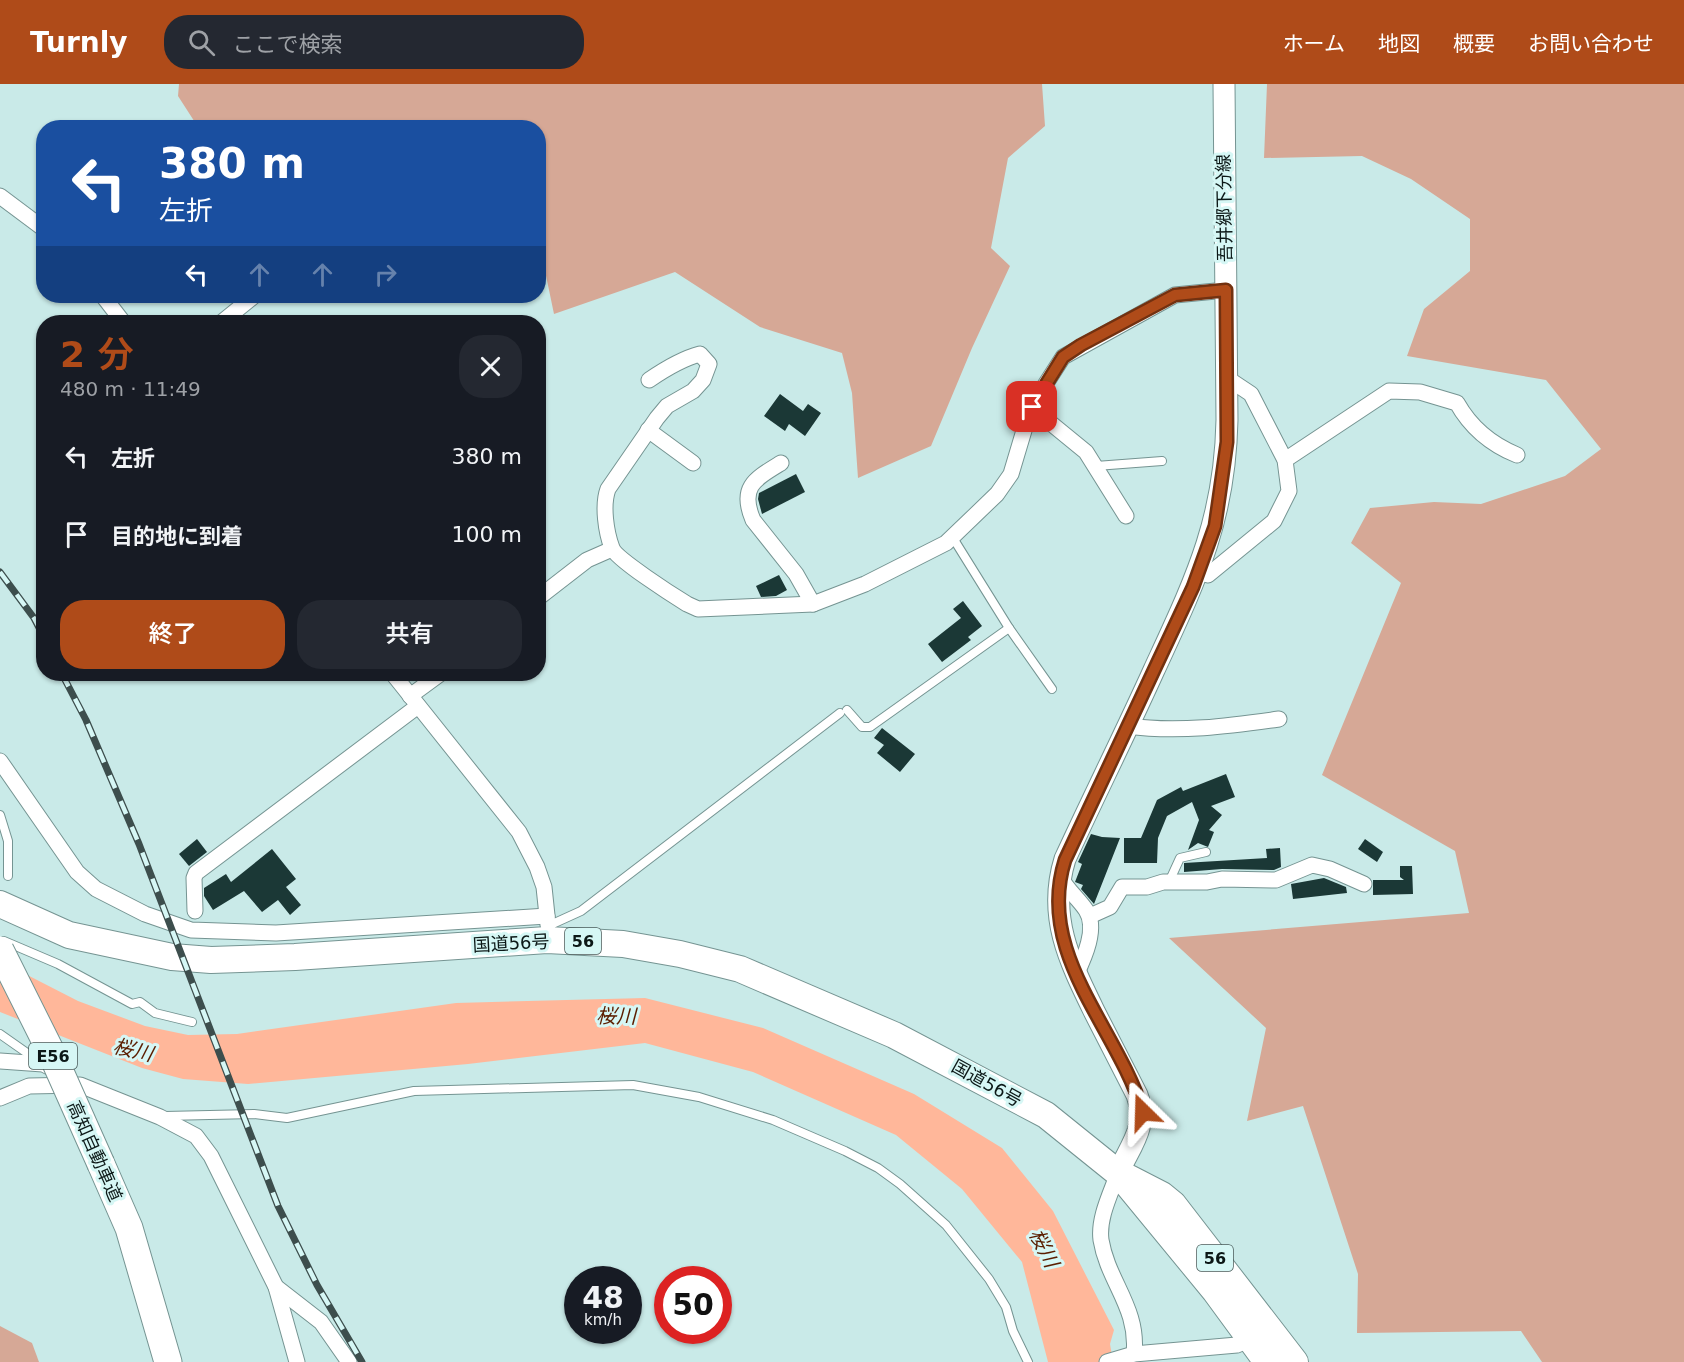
<!DOCTYPE html>
<html lang="ja">
<meta charset="utf-8">
<style>
:root{--surface:#171b24;--page:#242831;--text:#f1f3f6;--muted:#9ea1a6;--accent:#af4b19}
body{margin:0;font-family:"DejaVu Sans","Noto Sans JP",sans-serif;background:var(--page);color:var(--text);height:100vh;display:flex;flex-direction:column;font-size:22px;white-space:nowrap}
*{box-sizing:border-box;margin:0}
p{font-size:20px;color:var(--muted)}
.icon{flex:none;width:33px;height:33px;fill:none;stroke:currentColor;stroke-width:2;stroke-linecap:round;stroke-linejoin:round}
.map{position:relative;flex:1;overflow:hidden}
.drawer{position:absolute;left:36px;top:231px;width:510px;height:366px;display:flex;flex-direction:column;background:var(--surface);border-radius:24px;box-shadow:0 2px 4px #0004}
.drawer>*{flex:none}
.guide{position:absolute;left:36px;top:36px;width:510px;height:183px;border-radius:24px;box-shadow:0 2px 4px #0004;background:#1a4fa0;color:#fff;overflow:hidden}
.speed{position:absolute;left:564px;top:1182px;display:flex;gap:12px;font-size:30px;font-weight:700;text-align:center}
.speed>*{display:grid;place-content:center;width:78px;height:78px;border-radius:50%;background:var(--surface);box-shadow:0 2px 4px #0004;line-height:1}
.speed small{font-size:15px;font-weight:400}
.speed .limit{border:9px solid #d22;background:#fff;color:#111}
.pin{position:absolute;display:grid;place-items:center;width:51px;height:51px;color:#fff;margin:-26px;border-radius:12px;box-shadow:0 3px 9px #0006}
.me{position:absolute;width:66px;margin:-33px;rotate:338deg;stroke-linejoin:round;filter:drop-shadow(0 0 4px #0008)}
.turn{display:flex;align-items:center;gap:21px;height:126px;padding:0 24px;font-size:27px}
.turn .icon{width:78px;height:78px;stroke-width:2.5}
.turn b{display:block;font-size:42px;line-height:51px}
.lanes{display:flex;align-items:center;height:57px;padding:0 24px;background:#0003;justify-content:center;gap:30px;direction:ltr}
.lanes .off{opacity:.35}
.round{display:grid;place-items:center;flex:none;width:63px;height:63px;border-radius:24px;background:var(--page)}
.headline{display:flex;align-items:center;justify-content:space-between;height:102px;padding:0 24px}
h1{font-size:36px;font-weight:600;line-height:45px;color:var(--accent)}
.action{display:flex;gap:12px;margin-top:auto;padding:12px 24px}
.action a{flex:1;height:69px;border-radius:24px;background:var(--accent);color:#fff;font-size:24px;font-weight:600;line-height:69px;text-align:center}
.action a+a{background:var(--page);color:var(--text)}
ul{padding:0;list-style:none}
li{display:flex;align-items:center;gap:18px;height:78px;padding:0 24px}
li div{flex:1}
li b{display:block;font-size:22px}
li em{font-style:normal}
header{display:flex;align-items:center;gap:36px;box-sizing:border-box;height:84px;padding:0 30px;background:var(--accent);color:#fff}
header strong{font-size:28px}
nav{display:flex;gap:33px;margin-inline-start:auto;font-size:21px}
.search{width:420px;height:54px;background:var(--page);display:flex;align-items:center;gap:15px;box-sizing:border-box;padding:0 21px;border-radius:24px;color:var(--muted);font-size:22px}
.map>svg:first-child{display:block}
.green{fill:#d6a896}
.water{fill:#ffb79a}
.building{fill:#1b3836}
.lines{fill:none;stroke-linecap:round;stroke-linejoin:round}
.service-casing{stroke:#759492;stroke-width:10}
.minor-casing{stroke:#759492;stroke-width:17}
.secondary-casing{stroke:#759492;stroke-width:23}
.trunk-casing{stroke:#759492;stroke-width:28}
.motorway-casing{stroke:#759492;stroke-width:29}
.service{stroke:#fff;stroke-width:8}
.minor{stroke:#fff;stroke-width:15}
.secondary{stroke:#fff;stroke-width:21}
.trunk{stroke:#fff;stroke-width:26}
.motorway{stroke:#fff;stroke-width:27}
.rail-casing{stroke:#3d4e4d;stroke-width:7}
.rail{stroke:#d6f7f5;stroke-width:4.5;stroke-dasharray:14;stroke-linecap:butt}
.motorway-bridge-casing{stroke:#759492;stroke-width:29;stroke-linecap:butt}
.motorway-bridge{stroke:#fff;stroke-width:27}
.route-casing{stroke:#723110;stroke-width:15}
.route{stroke:#af4b19;stroke-width:10}
.labels{text-anchor:middle;dominant-baseline:central;stroke-width:6;stroke-linejoin:round;paint-order:stroke}
.shield{fill:#d6f7f5;stroke:#495b5a;stroke-width:1.5}
.shield-label{font-size:16px;font-weight:bold;fill:#0c1817}
.street-label{font-size:18px;fill:#0c1817;stroke:#d6f7f5}
.water-label{font-size:20px;font-style:italic;fill:#5b1e00;stroke:#d6f7f5}
</style>
<header>
<strong>Turnly</strong>
<div class="search"><svg class="icon" aria-label="search" viewBox="0 0 24 24"><circle cx="10" cy="10" r="6"/><path d="M15 15l6 6"/></svg>ここで検索</div>
<nav><a>ホーム</a><a>地図</a><a>概要</a><a>お問い合わせ</a></nav>
</header>
<div class="map">
<svg width="1684" height="1278" viewBox="0 0 1684 1278">
<rect width="100%" height="100%" fill="#c9eae8"/>
<g class="green">
<polygon points="179,0 1042,0 1045,42 1008,74 991,164 1010,182 972,264 931,362 858,394 852,309 842,269 760,243 675,188 554,230 539,158 538,44 504,43 485,40 482,44 198,43 178,12"/>
<polygon points="1267,0 1684,0 1684,1278 1542,1278 1521,1247 1357,1249 1358,1190 1303,1022 1247,1037 1266,944 1169,854 1469,829 1455,767 1322,691 1401,499 1351,459 1370,424 1434,418 1481,420 1565,392 1601,365 1546,296 1407,272 1424,225 1470,187 1470,135 1411,95 1362,72 1264,74"/>
<polygon points="0,1242 32,1259 39,1278 0,1278"/>
</g>
<polygon class="water" points="0,877 78,917 145,942 188,951 237,950 456,919 645,914 763,944 914,1010 1002,1064 1053,1127 1114,1246 1110,1260 1113,1278 1048,1278 1022,1178 962,1105 896,1051 753,988 645,959 468,980 248,1000 183,995 142,984 0,928"/>
<g class="building">
<polygon points="780,310 803,327 808,320 821,329 805,352 789,340 785,347 764,332"/>
<polygon points="796,390 805,408 762,430 758,415 759,409"/>
<polygon points="779,491 787,506 776,512 761,513 756,502"/>
<polygon points="963,517 982,542 968,553 971,556 942,578 928,560 961,534 953,525"/>
<polygon points="882,644 915,670 900,688 877,669 884,661 874,654"/>
<polygon points="1226,690 1235,713 1211,722 1222,731 1209,746 1214,748 1208,763 1198,759 1188,766 1199,736 1192,718 1167,732 1158,754 1157,779 1124,779 1124,754 1141,754 1157,716 1181,703 1183,707"/>
<polygon points="1091,750 1102,753 1120,754 1094,820 1081,805 1083,801 1075,798 1082,780 1078,778"/>
<polygon points="197,755 207,768 189,782 179,770"/>
<polygon points="1365,755 1383,768 1377,778 1358,765"/>
<polygon points="1280,764 1281,783 1274,786 1222,785 1184,788 1184,779 1267,774 1266,765"/>
<polygon points="272,765 296,795 286,803 301,821 290,831 278,816 262,828 244,807 213,826 204,812 204,804 226,790 231,798"/>
<polygon points="1400,782 1412,782 1413,810 1373,811 1373,796 1404,796 1400,793"/>
<polygon points="1324,794 1346,803 1347,809 1293,815 1291,800"/>
</g>
<g class="lines">
<defs>
<g id="service">
<polyline points="1096,382 1162,377"/>
<polyline points="953,454 1009,544 1052,605"/>
<polyline points="847,626 862,643 870,643 1009,544"/>
<polyline points="0,731 8,757 8,792"/>
<polyline points="1169,798 1180,774 1206,768"/>
<polyline points="548,842 581,827 840,629"/>
<polyline points="4,857 58,880 132,920 140,918 155,929 192,938"/>
<polyline points="0,950 37,976"/>
<polyline points="165,1032 254,1030 287,1034 414,1007 633,1001 699,1013 773,1036 845,1067 878,1084 900,1100 946,1141 989,1195 1006,1223 1013,1247 1028,1278"/>
</g>
<g id="minor">
<polyline points="0,112 44,145"/>
<polyline points="103,212 123,238"/>
<polyline points="222,238 254,212"/>
<path d="M 649,296 C 665,285 681,275 700,270 L 709,280 L 703,296 L 693,307 L 667,322 L 657,334 L 608,405 C 602,421 606,448 612,464 C 616,475 674,512 687,520 L 698,525 L 813,520 L 865,500 L 946,459 L 997,410 L 1011,390 L 1031,323 L 1063,273 L 1175,211 L 1226,206"/>
<polyline points="1031,323 1086,368 1126,432"/>
<polyline points="648,346 693,379"/>
<path d="M 1285,376 L 1389,307 L 1420,308 L 1457,319 C 1471,344 1490,360 1517,371"/>
<path d="M 781,379 C 755,395 739,403 753,436 L 796,490 L 813,520"/>
<polyline points="1199,489 1208,491 1274,437 1289,407 1285,376 1251,310 1227,294"/>
<polyline points="538,514 587,476 612,465"/>
<polyline points="393,590 519,748 537,783 544,803 548,841"/>
<polyline points="410,612 440,590"/>
<path d="M 1128,642 C 1178,649 1229,642 1279,635"/>
<polyline points="0,677 77,788 96,805 145,830 191,846 276,849 547,832"/>
<path d="M 1060,792 C 1067,806 1078,814 1086,826 C 1098,844 1084,874 1076,891"/>
<polyline points="195,827 194,794 196,789 418,622"/>
<polyline points="1090,832 1110,823 1122,803 1147,803 1163,798 1207,798 1222,795 1276,796 1312,781 1330,785 1364,800"/>
<polyline points="0,977 43,980 59,988"/>
<polyline points="0,1014 29,1002 80,1001 160,1033 196,1052 211,1072 276,1203 297,1278"/>
<path d="M 1118,1089 C 1111,1109 1098,1134 1101,1156 C 1108,1198 1139,1224 1134,1270"/>
<polyline points="276,1203 321,1238 349,1278"/>
<polyline points="1107,1278 1134,1270 1237,1261 1251,1255"/>
</g>
<path id="secondary" d="M 1118,1089 C 1130,1062 1149,1042 1137,1011 C 1123,984 1109,956 1095,929 C 1070,878 1047,833 1065,775 C 1094,712 1125,650 1154,586 C 1195,497 1225,437 1227,336 L 1224,0"/>
<g id="trunk">
<polyline points="0,820 69,851 172,873 211,876 295,873 547,856 623,860 680,870 740,885 894,951 1046,1031 1118,1089 1215,1207 1267,1278"/>
<polyline points="1127,1093 1162,1111 1173,1120 1295,1278"/>
</g>
<polyline id="motorway" points="101,1080 129,1144 168,1278"/>
</defs>
<use href="#service" class="service-casing"/>
<use href="#minor" class="minor-casing"/>
<use href="#secondary" class="secondary-casing"/>
<use href="#trunk" class="trunk-casing"/>
<use href="#motorway" class="motorway-casing"/>
<use href="#service" class="service"/>
<use href="#minor" class="minor"/>
<use href="#secondary" class="secondary"/>
<use href="#trunk" class="trunk"/>
<use href="#motorway" class="motorway"/>
<defs>
<g id="rail">
<polyline points="0,488 34,534 44,553"/>
<polyline points="62,590 86,636 139,760 278,1122 317,1201 362,1278"/>
</g>
</defs>
<use href="#rail" class="rail-casing"/>
<use href="#rail" class="rail"/>
<defs>
<polyline id="motorway-bridge" points="0,866 52,970 101,1080"/>
</defs>
<use href="#motorway-bridge" class="motorway-bridge-casing"/>
<use href="#motorway-bridge" class="motorway-bridge"/>
</g>
<g class="lines">
<defs>
<path id="route" d="M 1032,323 L 1063,273 L 1081,261 L 1175,211 L 1226,206 L 1227,358 L 1215,442 L 1193,503 L 1065,776 C 1035,870 1117,943 1143,1028"/>
</defs>
<use href="#route" class="route-casing"/>
<use href="#route" class="route"/>
</g>
<g class="labels">
<g class="shield">
<rect x="565" y="844" width="36" height="26" rx="4.5"/>
<rect x="29" y="959" width="48" height="26" rx="4.5"/>
<rect x="1197" y="1161" width="36" height="26" rx="4.5"/>
</g>
<g class="shield-label">
<text x="583" y="857">56</text>
<text x="53" y="972">E56</text>
<text x="1215" y="1174">56</text>
</g>
<g class="street-label">
<text transform="translate(1224 124) rotate(-91)">吾井郷下分線</text>
<text transform="translate(511 859) rotate(-3)">国道56号</text>
<text transform="translate(987 999) rotate(29)">国道56号</text>
<text transform="translate(95 1067) rotate(66)">高知自動車道</text>
</g>
<g class="water-label">
<text transform="translate(616 932) rotate(1)">桜川</text>
<text transform="translate(133 966) rotate(13)">桜川</text>
<text transform="translate(1044 1164) rotate(63)">桜川</text>
</g>
</g>
</svg>
<div class="speed"><div>48<small>km/h</small></div><div class="limit">50</div></div>
<div class="pin" style="left:1032px;top:323px;background:#d93025"><svg class="icon" aria-label="arrive" viewBox="0 0 24 24"><path d="M6 21V4h12l-3 4 3 4H6"/></svg></div>
<svg class="me" style="left:1143px;top:1028px" viewBox="-20 -20 40 40"><path d="M0-17L14 15 0 8-14 15z" fill="#af4b19" stroke="#fff" stroke-width="4"/></svg>
<div class="guide">
<div class="turn"><svg class="icon" aria-label="left" viewBox="0 0 24 24"><path d="M17 20v-9H6M10 6l-5 5 5 5"/></svg><div><b>380 m</b>左折</div></div>
<div class="lanes"><svg class="icon" aria-label="left" viewBox="0 0 24 24"><path d="M17 20v-9H6M10 6l-5 5 5 5"/></svg><svg class="icon off" aria-label="ahead" viewBox="0 0 24 24"><path d="M12 20V5M6 11l6-6 6 6"/></svg><svg class="icon off" aria-label="ahead" viewBox="0 0 24 24"><path d="M12 20V5M6 11l6-6 6 6"/></svg><svg class="icon off" aria-label="right" viewBox="0 0 24 24"><path d="M7 20v-9h11M14 6l5 5-5 5"/></svg></div>
</div>
<section class="drawer">
<div class="headline"><div><h1>2 分</h1><p>480 m · 11:49</p></div><a class="round"><svg class="icon" aria-label="close" viewBox="0 0 24 24"><path d="M6 6l12 12M18 6L6 18"/></svg></a></div>
<ul>
<li><svg class="icon" aria-label="left" viewBox="0 0 24 24"><path d="M17 20v-9H6M10 6l-5 5 5 5"/></svg><div><b>左折</b></div><em>380 m</em></li>
<li><svg class="icon" aria-label="arrive" viewBox="0 0 24 24"><path d="M6 21V4h12l-3 4 3 4H6"/></svg><div><b>目的地に到着</b></div><em>100 m</em></li>
</ul>
<div class="action"><a>終了</a><a>共有</a></div>
</section>
</div>
